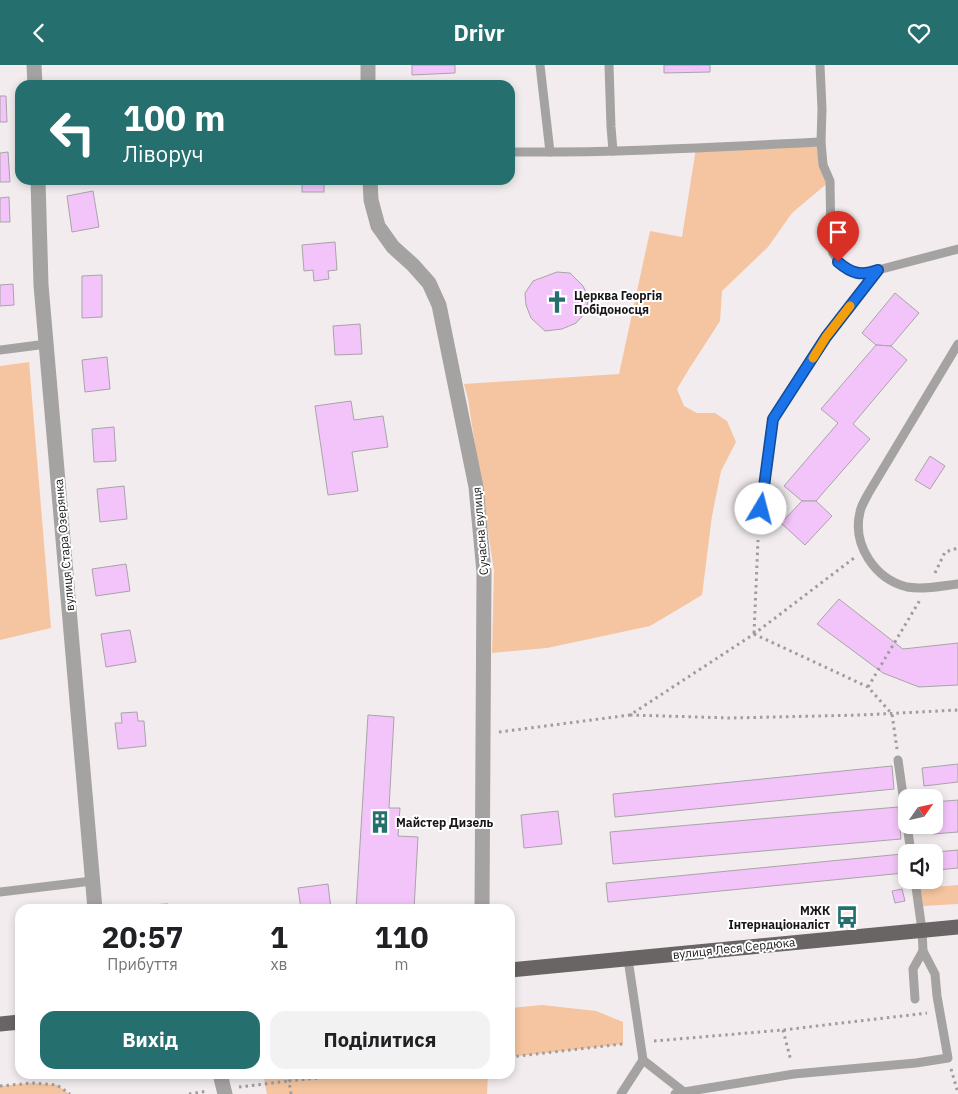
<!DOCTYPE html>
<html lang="uk">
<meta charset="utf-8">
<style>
:root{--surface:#fff;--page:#f2f2f2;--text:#202124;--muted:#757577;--accent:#25706f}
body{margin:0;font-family:"IBM Plex Sans",sans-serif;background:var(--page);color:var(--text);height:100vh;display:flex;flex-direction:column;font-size:19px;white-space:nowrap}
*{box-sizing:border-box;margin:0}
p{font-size:16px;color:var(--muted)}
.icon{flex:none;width:28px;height:28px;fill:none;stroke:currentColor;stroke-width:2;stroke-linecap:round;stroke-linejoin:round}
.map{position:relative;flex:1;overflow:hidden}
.side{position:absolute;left:15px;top:839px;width:500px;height:175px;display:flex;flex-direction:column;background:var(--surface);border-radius:15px;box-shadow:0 2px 8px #0003}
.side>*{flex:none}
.top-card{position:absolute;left:15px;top:15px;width:500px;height:105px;border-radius:15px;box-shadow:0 2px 8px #0003;background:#25706f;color:#fff;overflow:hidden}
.needle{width:32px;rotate:56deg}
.controls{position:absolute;left:898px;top:724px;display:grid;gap:10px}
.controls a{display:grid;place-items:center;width:45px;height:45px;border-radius:10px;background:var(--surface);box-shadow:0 2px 8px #0003;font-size:25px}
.pin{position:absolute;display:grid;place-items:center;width:42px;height:42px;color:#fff;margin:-51px -21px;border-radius:50% 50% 50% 0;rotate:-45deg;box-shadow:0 0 5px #0007}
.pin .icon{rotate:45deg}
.me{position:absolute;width:55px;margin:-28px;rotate:8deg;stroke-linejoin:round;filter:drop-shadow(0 0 4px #0008)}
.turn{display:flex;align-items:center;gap:18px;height:105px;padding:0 25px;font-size:22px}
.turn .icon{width:65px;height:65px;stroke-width:2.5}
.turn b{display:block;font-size:35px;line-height:42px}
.eta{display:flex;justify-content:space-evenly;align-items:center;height:85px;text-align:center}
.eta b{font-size:30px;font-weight:800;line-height:35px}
.button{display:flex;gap:10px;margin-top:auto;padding:10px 25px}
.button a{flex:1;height:58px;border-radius:15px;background:var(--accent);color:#fff;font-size:20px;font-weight:800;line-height:58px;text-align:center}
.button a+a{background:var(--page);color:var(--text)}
header{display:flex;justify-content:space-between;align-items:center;height:65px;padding:0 25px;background:var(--accent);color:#fff;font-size:22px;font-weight:800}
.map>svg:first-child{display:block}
.green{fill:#f4c5a0}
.building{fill:#f3c4f9;stroke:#a8a4a8}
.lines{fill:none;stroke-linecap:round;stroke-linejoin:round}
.path{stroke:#a09c9d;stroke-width:3;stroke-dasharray:2.5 4;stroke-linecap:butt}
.service{stroke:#a5a3a2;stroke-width:9}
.minor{stroke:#a5a3a2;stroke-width:15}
.tertiary{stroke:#a5a3a2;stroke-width:15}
.primary{stroke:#696564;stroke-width:15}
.route-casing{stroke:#114b97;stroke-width:12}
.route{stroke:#1a73e8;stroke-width:9}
.slow{stroke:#f59e0b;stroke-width:9}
.labels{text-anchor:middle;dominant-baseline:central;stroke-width:4;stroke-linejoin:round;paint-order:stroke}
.poi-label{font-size:12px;font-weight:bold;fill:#181616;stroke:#fff;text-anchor:start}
.street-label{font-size:12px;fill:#181616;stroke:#fff}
</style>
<header><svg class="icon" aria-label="back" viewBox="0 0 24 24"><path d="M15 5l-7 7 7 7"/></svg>Drivr<svg class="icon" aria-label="heart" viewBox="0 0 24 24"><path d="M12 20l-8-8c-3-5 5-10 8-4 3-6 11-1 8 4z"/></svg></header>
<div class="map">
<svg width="958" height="1029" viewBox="0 0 958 1029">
<rect width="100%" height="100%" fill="#f2ecee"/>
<g class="green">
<polygon points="821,77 830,116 792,148 768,182 722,226 720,256 689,304 677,324 684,341 697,348 715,348 727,356 736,377 721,406 712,451 702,530 650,561 547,583 492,588 494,506 468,334 464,319 619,309 650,166 682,172 696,83"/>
<polygon points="29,297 51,563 0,575 0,301"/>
<polygon points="958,820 958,839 923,841 920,823"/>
<polygon points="542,940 596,946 623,957 623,979 510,992 510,943"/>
<polygon points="263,1009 488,1009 487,1029 267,1029"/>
<polygon points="32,1018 57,1020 70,1029 0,1029 0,1021"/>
</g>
<g class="building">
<polygon points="412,0 455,0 455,8 412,10"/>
<polygon points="664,0 710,0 710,7 664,8"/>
<polygon points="0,31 6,31 7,57 0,57"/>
<polygon points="8,87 10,117 0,117 0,88"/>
<rect x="302" y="115" width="22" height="12"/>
<polygon points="93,126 99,162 72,167 67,131"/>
<polygon points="9,132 10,157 0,157 0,133"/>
<polygon points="335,177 337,205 328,206 329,214 314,216 313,205 304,206 302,180"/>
<polygon points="557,207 570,208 583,221 589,233 585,248 576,258 562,264 545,266 531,253 526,240 525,228 533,216"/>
<polygon points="102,210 102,252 82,253 82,211"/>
<polygon points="13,219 14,240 0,241 0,220"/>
<polygon points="895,228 919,248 891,281 876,280 862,268"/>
<polygon points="360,259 362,289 335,290 333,261"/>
<polygon points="876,280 891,281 907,295 853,359 870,374 816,436 802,436 784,421 838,358 821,344"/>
<polygon points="107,292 110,324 85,327 82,295"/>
<polygon points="351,336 354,355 383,351 388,382 352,387 358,426 328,430 315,341"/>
<polygon points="114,362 116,396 94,397 92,364"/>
<polygon points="930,391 945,401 930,424 915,415"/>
<polygon points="124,421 127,454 100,457 97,424"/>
<polygon points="802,436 816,436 832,451 805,480 781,458"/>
<polygon points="126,499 130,526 96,531 92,504"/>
<polygon points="839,534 903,584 958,578 958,620 919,622 883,608 817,559"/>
<polygon points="130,565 136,597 106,602 101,569"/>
<polygon points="137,647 138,656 144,656 146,681 118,684 115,658 122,658 121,648"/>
<polygon points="368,650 394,652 389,743 400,743 398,771 418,772 414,844 356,844"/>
<polygon points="958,699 958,717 924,721 922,703"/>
<polygon points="892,701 894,724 615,752 613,729"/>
<polygon points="958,735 958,767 933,769 932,760 934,760 934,737"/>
<polygon points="898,742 901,774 613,799 610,767"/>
<polygon points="558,746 562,779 524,783 521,750"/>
<polygon points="958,785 958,803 937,805 936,787"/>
<polygon points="902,789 904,808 608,837 606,818"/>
<polygon points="328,819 331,844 301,844 298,823"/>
<polygon points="902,824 905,836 895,838 892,826"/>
<polygon points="168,839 168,844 128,844 128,841"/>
<polygon points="260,840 260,844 229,844 229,843"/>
</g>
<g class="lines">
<g class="path">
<polyline points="935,508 945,487 958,483"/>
<polyline points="754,568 758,475"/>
<polyline points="754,569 868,622 892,649 897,684"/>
<polyline points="868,622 920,535"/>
<polyline points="630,650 731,653 861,650 958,645"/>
<polyline points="499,667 630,650 754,569 854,493"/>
<polyline points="783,965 791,996"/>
<polyline points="654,976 783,965 927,948"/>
<polyline points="510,992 623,979"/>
<polyline points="951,1004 958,1028"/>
<polyline points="0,1021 32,1018 57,1020 70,1029"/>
<polyline points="239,1022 289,1016"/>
<polyline points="189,1029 208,1026"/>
<polyline points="291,1029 289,1016 358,1009"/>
</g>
<g class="service">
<polyline points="540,0 550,87"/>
<polyline points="609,0 611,62 613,86"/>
<polyline points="820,0 822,44 821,77 823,100 830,116 831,177 833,188 839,197 847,204 857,208 867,209 877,205"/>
<path d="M 510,87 C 614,88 718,82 821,77"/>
<path d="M 958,279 L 868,429 C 865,435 861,441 860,447 C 852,480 875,514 907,522 C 923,525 942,521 958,519"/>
<polyline points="0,285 47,279"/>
<polyline points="758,462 773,354 827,273 878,205 958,184"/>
<polyline points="898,695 906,751"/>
<polyline points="907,760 911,788"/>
<polyline points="0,827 92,816"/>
<polyline points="628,894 643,995 684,1027 675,1029"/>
<polyline points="915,934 913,904 923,886"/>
<polyline points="684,1027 794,1009 916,998 948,993 937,931 935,909 923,886 922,865 915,815"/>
<polyline points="621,1029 643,995"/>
</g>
<g class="minor">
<polyline points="34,0 35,20"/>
<polyline points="368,0 368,20"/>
<polyline points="38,115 41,220 95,844"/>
<polyline points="370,115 371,135 378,161 393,182 413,200 429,218 439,240 476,422 484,507 482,844"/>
</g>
<polyline class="tertiary" points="220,1009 225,1029"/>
<g class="primary">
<polyline points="510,905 958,862"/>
<polyline points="0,959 20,957"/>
</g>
</g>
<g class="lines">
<defs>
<path id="route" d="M 761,444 L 773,354 L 826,272 L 878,205 C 861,211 852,209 838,197"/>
</defs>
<use href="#route" class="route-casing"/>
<use href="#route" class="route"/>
<polyline class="slow" points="813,293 826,272 850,241"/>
</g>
<defs>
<symbol id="church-bare" viewBox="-9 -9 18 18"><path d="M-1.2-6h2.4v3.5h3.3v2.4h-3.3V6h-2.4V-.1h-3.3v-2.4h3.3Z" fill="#25706f" stroke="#fff" stroke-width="2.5" paint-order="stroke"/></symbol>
<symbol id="building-bare" viewBox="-9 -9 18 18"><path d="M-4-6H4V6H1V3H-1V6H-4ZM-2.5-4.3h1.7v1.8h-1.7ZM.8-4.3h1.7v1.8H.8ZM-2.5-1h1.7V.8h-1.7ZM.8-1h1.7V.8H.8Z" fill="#25706f" stroke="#fff" stroke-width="2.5" paint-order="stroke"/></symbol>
<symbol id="bus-bare" viewBox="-9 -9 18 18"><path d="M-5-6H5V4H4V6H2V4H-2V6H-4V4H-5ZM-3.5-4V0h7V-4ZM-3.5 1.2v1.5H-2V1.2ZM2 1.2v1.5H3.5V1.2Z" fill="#25706f" stroke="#fff" stroke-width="2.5" paint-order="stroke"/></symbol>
</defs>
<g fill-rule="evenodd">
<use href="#church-bare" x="541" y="221" width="32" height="32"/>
<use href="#building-bare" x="364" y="741" width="32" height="32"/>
<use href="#bus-bare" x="831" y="836" width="32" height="32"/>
</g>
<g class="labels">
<g class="poi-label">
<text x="574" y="230">Церква Георгія<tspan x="574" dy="14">Побідоносця</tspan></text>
<text x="396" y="757">Майстер Дизель</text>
<text x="830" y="845" text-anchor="end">МЖК<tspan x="830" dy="14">Інтернаціоналіст</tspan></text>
</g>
<g class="street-label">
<text transform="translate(480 466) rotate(-95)">Сучасна вулиця</text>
<text transform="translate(64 480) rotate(-95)">вулиця Стара Озерянка</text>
<text transform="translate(734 883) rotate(-6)">вулиця Леся Сердюка</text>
</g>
</g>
</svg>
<div class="controls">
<a><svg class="needle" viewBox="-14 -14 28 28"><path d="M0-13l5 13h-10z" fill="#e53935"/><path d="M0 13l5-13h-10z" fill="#757577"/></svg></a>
<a><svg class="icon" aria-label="sound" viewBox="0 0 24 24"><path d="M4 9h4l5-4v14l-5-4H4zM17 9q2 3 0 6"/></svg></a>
</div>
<div class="pin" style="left:838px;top:197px;background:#d93025"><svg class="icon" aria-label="arrive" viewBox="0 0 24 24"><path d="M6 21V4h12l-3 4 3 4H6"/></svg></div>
<svg class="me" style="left:761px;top:444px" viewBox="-20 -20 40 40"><circle r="19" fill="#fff"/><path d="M0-13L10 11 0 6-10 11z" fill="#1a73e8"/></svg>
<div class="top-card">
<div class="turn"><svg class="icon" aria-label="left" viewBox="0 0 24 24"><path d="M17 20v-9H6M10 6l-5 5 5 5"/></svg><div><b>100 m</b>Ліворуч</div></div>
</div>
<section class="side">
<div class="eta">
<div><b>20:57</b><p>Прибуття</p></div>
<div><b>1</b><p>хв</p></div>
<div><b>110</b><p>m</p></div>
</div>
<div class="button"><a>Вихід</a><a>Поділитися</a></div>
</section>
</div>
